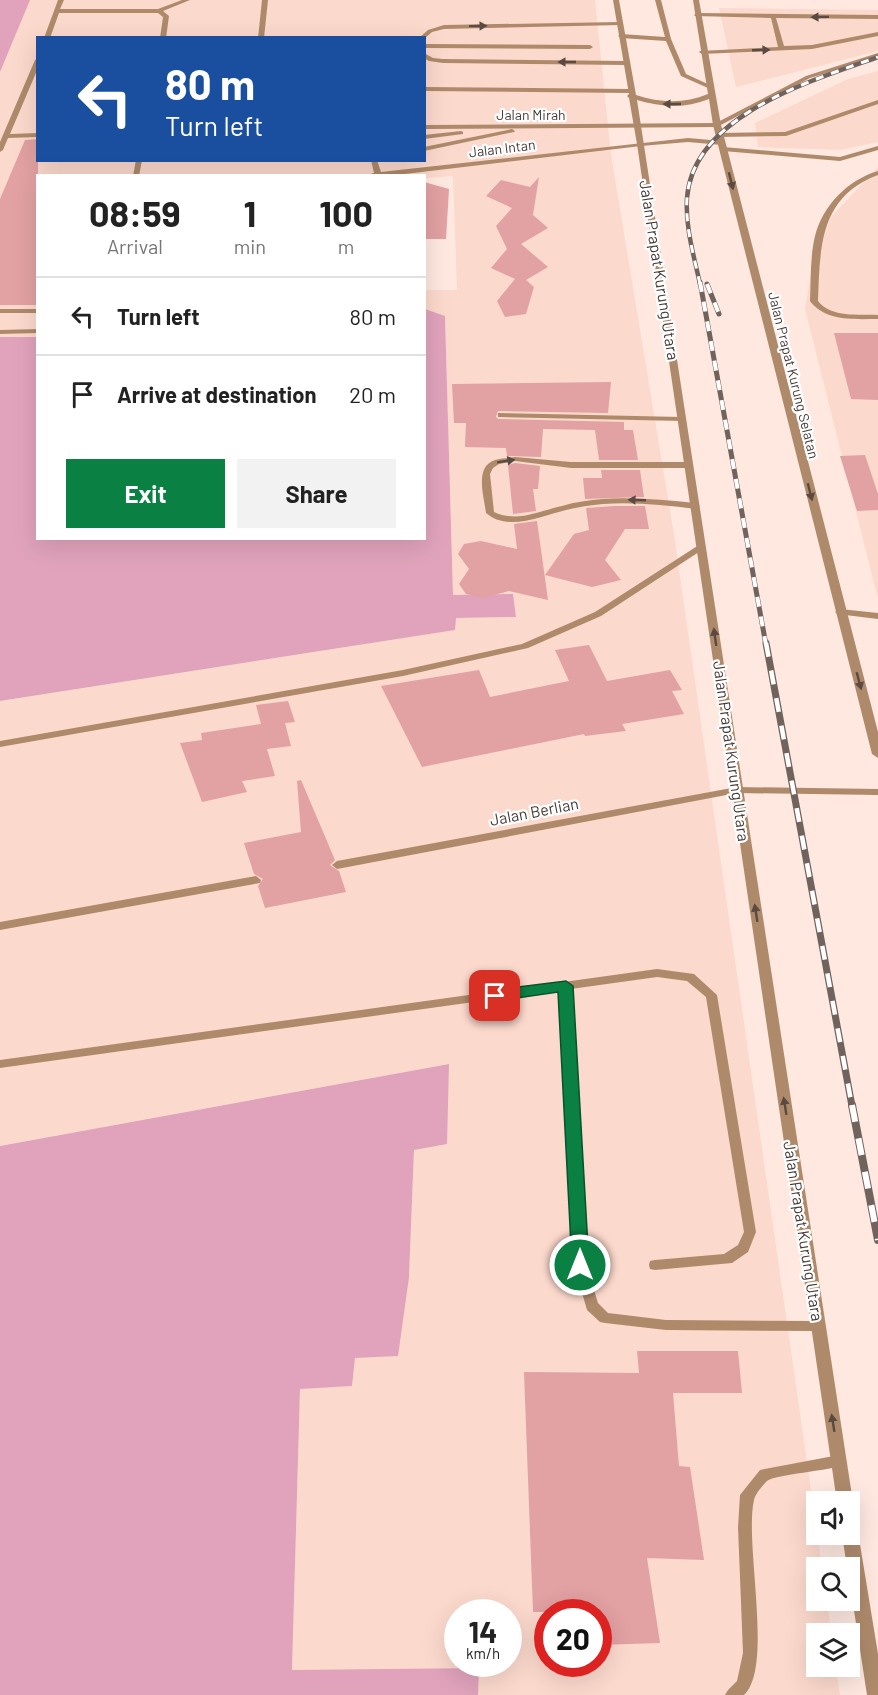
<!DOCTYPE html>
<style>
:root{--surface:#fff;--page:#f2f2f2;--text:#222;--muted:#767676;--line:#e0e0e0;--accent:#0b8043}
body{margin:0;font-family:Barlow,sans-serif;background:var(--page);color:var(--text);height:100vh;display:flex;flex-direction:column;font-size:22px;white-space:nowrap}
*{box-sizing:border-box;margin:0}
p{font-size:20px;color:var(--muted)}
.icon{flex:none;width:33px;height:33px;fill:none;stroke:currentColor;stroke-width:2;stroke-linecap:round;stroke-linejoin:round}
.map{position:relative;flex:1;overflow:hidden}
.sheet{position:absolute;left:36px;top:174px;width:390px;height:366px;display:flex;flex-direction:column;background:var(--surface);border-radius:0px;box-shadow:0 6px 24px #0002}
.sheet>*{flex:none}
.banner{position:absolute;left:36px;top:36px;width:390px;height:126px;border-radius:0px;box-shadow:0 6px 24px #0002;background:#1a4fa0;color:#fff;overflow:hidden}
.controls{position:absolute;left:806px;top:1491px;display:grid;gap:12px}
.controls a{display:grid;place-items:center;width:54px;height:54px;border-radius:0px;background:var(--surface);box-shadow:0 6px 24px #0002;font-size:30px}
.speed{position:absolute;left:444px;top:1599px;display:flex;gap:12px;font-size:30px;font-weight:700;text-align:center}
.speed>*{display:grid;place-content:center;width:78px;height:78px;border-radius:50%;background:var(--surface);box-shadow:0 6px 24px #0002;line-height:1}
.speed small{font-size:15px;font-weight:400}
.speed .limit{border:9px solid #d22;background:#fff;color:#111}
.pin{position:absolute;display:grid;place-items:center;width:51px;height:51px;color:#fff;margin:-26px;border-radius:12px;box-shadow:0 3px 9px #0006}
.me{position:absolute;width:66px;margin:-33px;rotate:0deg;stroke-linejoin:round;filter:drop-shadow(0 0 4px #0008)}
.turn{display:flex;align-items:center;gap:21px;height:126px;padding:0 30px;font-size:27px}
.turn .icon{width:78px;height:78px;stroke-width:2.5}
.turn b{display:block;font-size:42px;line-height:51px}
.eta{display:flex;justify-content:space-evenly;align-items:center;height:102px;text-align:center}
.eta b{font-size:36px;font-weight:700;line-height:42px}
.primary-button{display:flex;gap:12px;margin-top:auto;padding:12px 30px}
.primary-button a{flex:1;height:69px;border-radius:0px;background:var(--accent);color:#fff;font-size:24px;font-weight:700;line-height:69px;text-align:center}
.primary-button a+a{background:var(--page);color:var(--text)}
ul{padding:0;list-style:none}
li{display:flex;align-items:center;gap:18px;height:78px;padding:0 30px;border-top:2px solid var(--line)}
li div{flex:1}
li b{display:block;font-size:22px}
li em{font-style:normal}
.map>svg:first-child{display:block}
.built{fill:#fcd9cd;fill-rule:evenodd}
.water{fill:#e0a3bb}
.building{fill:#e2a1a3}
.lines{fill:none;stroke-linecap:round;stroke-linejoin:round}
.service{fill:#ae8a6b;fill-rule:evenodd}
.tertiary{fill:#ae8a6b;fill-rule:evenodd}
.rail-far3-casing{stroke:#70635e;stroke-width:4.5}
.rail-far2-casing{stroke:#70635e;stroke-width:5}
.rail-far1-casing{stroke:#70635e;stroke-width:7}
.rail-casing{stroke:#70635e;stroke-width:8}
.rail-far3{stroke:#fff;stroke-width:3;stroke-dasharray:8;stroke-linecap:butt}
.rail-far2{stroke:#fff;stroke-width:4;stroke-dasharray:10;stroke-linecap:butt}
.rail-far1{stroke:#fff;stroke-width:4.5;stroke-dasharray:14;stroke-linecap:butt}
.rail{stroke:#fff;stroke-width:6;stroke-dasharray:17;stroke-linecap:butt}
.oneway{fill:#5a4a41}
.route{fill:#0b8043;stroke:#07532c;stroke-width:1.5}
.labels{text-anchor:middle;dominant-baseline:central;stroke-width:4.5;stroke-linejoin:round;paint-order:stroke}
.far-street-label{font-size:14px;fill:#453a37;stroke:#fff}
.street-label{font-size:16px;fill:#453a37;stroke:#fff}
</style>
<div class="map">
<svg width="878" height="1695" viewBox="0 0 878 1695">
<rect width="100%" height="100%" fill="#fee8e0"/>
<g class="built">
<path d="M 0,0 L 595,0 L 611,155 L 674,535 L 822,1567 L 816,1568 L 816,1600 L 827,1601 L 831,1633 L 816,1634 L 816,1666 L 836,1667 L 840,1695 L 478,1695 L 478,1668 L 292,1671 L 300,1388 L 352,1386 L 355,1358 L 409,1277 L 414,1150 L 449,1064 L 0,1146 L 0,701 L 454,630 L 455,618 L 516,617 L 513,594 L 453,595 L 445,317 L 425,309 L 424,290 L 457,290 L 453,176 L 425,178 L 424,176 L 38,176 L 37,337 L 0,337 L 0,72 L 29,1 ZM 38,38 L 424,38 L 424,160 L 38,160 ZM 458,1612 L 508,1612 L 508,1664 L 458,1664 ZM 548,1612 L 598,1612 L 598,1664 L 548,1664 Z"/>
<polygon points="719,8 878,10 878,51 736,87"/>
<polygon points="878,71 878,142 840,150 758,147 755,123 848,79"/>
<polygon points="878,167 878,599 805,309 812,268 831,217"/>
</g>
<g class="water">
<polygon points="0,0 30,0 0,72"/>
<polygon points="425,309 445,316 453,595 513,594 516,617 456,618 455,630 0,701 0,337 37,337 38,538 424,538"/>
<polygon points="449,1064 447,1144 414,1150 409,1277 398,1356 355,1358 352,1386 300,1389 292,1670 479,1668 478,1695 0,1695 0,1146"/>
</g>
<g class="building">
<polygon points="38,139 38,305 0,305 0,199 25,140"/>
<polygon points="539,177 533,215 548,228 521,244 548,267 526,280 534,287 526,314 505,317 497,301 515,279 491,268 507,249 496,226 512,208 486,196 501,180 530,187"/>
<polygon points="424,182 449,189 446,239 424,239"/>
<polygon points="834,333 878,333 878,400 851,399"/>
<polygon points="611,382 608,413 498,411 496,417 498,419 624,422 624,430 633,430 638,460 599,460 595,430 543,429 541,457 507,456 506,448 465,447 466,423 454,423 452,384"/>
<polygon points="865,455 878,494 878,510 857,511 840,456"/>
<polygon points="515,463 540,466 538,489 533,489 536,511 513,514 508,465"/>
<polygon points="601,470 640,470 644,497 585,499 583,478 602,478"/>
<polygon points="615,506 645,506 649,529 625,529 605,560 621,580 592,587 545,575 574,534 589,530 586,508"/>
<polygon points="537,521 548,600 509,591 483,598 466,594 459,584 469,569 458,554 464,544 481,541 517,549 514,524"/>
<polygon points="589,645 607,681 670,670 682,690 672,691 684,714 622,724 626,731 585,736 584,734 422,767 381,686 479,670 490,697 569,681 555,650"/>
<polygon points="288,701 295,722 285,723 291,746 267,749 275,776 242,781 247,792 202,802 180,743 202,740 201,733 261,724 256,705"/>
<polygon points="301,780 335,860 330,865 339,871 346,892 265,908 258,886 263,879 254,874 244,843 301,832 297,781"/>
<polygon points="637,1351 738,1351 742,1393 673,1393 679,1466 690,1467 704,1560 647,1558 660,1643 598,1645 598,1612 533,1612 524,1372 639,1373"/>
</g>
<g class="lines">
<g class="service">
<polygon points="58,0 64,0 60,9 158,9 182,0 190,0 163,11 169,16 166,38 160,38 163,17 158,13 59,13 50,38 44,38"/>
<polygon points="262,0 268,0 264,38 258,38"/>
<polygon points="655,0 661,0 671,39 686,74 712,86 712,88 708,88 681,76 666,41 621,38 618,36 621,34 665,37"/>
<polygon points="697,13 878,15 878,19 776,18 784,46 812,45 878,32 878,36 812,49 702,54 699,52 700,51 778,47 771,18 695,16 694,15"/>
<polygon points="619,22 621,23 621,25 444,29 432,32 424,39 424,38 419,38 428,30 444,25"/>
<polygon points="424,44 590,45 593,47 590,49 424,48"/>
<polygon points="424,53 433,58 443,59 625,61 628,63 625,65 443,63 429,61 424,58"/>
<polygon points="878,53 878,57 810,78 717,127 424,129 424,125 716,123 806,76"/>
<polygon points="38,58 38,68 10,134 38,133 38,137 8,138 3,150 0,152 0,142 35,60"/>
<polygon points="424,87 630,89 633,91 630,93 424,91"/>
<polygon points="878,100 878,104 786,136 720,137 717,135 720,133 785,132"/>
<polygon points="512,129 515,131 514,132 424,151 424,147"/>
<polygon points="461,131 463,132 463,134 424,139 424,135"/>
<polygon points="688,138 722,141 725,143 722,145 688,142 641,146 388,176 363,176 374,173 371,160 377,160 381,172"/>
<polygon points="878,146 878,150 840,161 723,151 720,149 723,147 840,157"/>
<polygon points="136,160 142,160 139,176 133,176"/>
<path d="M 878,171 L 878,175 C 819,197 820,248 818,301 C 831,318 859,314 878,315 L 878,319 C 855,319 826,322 810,301 C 811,279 810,257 815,236 C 823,205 848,180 878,171 Z"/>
<rect x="0" y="309" width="38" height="4"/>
<polygon points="38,329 38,333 0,334 0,330"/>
<polygon points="498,413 682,417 686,419 682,421 501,417 498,417"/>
<path d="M 515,457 L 571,462 L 689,462 L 693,465 L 689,468 L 571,468 L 515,461 L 499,464 L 493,468 L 490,474 L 494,512 C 517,523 539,511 562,506 C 575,502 589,500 603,499 C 634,497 665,500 696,503 L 700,506 L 696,509 C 665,505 634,502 603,504 C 591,505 578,507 566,510 C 541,516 508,532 486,513 C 484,496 474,467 495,460 C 501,458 509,458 515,457 Z"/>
<polygon points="702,543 705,544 705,548 601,616 528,648 403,676 0,747 0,741 403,670 522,644 595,612"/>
<polygon points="840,609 878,613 878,619 837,614 835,612"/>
<polygon points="737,787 878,789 878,795 737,793 337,869 332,865 337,861"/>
<polygon points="256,876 261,880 260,883 0,930 0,922"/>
<polygon points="657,969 694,974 717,995 756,1232 748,1252 732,1263 655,1270 650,1269 649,1265 650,1261 655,1260 724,1254 738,1245 744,1232 706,997 687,981 657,977 571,989 586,1265 598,1303 608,1313 666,1320 818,1321 823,1322 825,1326 823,1330 818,1331 666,1330 605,1323 600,1322 587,1310 574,1265 560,990 0,1068 0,1060"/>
<path d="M 839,1455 L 844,1457 L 846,1461 L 844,1465 C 829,1471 776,1474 767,1481 C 763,1485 755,1494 754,1500 C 744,1543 774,1667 744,1695 L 725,1695 L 728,1690 L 737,1681 L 743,1653 L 738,1527 L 740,1495 L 760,1470 Z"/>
</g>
<g class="tertiary">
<path d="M 613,0 L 619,0 L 636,95 C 661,103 684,104 708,94 L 693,0 L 699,0 L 721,125 L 878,732 L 878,758 L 872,754 L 713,125 L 709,99 C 685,109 661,107 637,100 L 853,1502 L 849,1508 L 849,1502 L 837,1502 L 637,144 L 629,98 L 627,96 L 629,94 Z"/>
<polygon points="849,1519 855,1521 857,1526 878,1654 878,1695 867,1695 849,1578 849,1568 847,1568 842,1534 849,1534"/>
</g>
<defs>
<path id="rail-far3" d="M 700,284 C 694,256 685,227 687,198 C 693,115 813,80 878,57"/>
<g id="rail-far2">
<polyline points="700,282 766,645"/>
<polyline points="707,284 719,314"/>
</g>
<polyline id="rail-far1" points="766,643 852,1106"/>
<polyline id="rail" points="852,1105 878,1240"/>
</defs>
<use href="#rail-far3" class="rail-far3-casing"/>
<use href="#rail-far2" class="rail-far2-casing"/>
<use href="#rail-far1" class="rail-far1-casing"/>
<use href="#rail" class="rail-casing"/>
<use href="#rail-far3" class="rail-far3"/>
<use href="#rail-far2" class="rail-far2"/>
<use href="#rail-far1" class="rail-far1"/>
<use href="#rail" class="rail"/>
</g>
<defs><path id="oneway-solid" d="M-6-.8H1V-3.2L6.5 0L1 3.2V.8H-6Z" transform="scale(1.5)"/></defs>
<g class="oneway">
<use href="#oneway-solid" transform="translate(820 17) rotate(179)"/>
<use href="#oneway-solid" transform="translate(478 26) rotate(-1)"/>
<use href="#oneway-solid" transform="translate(761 50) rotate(-2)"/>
<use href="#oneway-solid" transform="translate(567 62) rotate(-180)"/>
<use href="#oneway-solid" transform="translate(672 104) rotate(-180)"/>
<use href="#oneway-solid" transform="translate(731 181) rotate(76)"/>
<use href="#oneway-solid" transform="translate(506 461) rotate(-9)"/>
<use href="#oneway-solid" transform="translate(810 492) rotate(76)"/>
<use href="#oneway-solid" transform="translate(637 500) rotate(-178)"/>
<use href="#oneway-solid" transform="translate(715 637) rotate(-98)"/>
<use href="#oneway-solid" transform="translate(859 681) rotate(75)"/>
<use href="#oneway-solid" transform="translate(756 913) rotate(-99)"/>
<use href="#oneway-solid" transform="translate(785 1106) rotate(-99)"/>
<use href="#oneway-solid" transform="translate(833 1423) rotate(-99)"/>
</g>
<polygon class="route" points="566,981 573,986 589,1265 586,1270 574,1270 572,1265 558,992 495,1001 487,996 495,990"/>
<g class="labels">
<g class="far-street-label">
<text x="531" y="114">Jalan Mirah</text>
<text transform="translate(502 148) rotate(-7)">Jalan Intan</text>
<text transform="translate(794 375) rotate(76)">Jalan Prapat Kurung Selatan</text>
</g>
<g class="street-label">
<text transform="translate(660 270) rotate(81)">Jalan Prapat Kurung Utara</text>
<text transform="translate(732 751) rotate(82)">Jalan Prapat Kurung Utara</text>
<text transform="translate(534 811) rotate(-11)">Jalan Berlian</text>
<text transform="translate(804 1231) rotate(81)">Jalan Prapat Kurung Utara</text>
</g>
</g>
</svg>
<div class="controls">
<a><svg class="icon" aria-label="sound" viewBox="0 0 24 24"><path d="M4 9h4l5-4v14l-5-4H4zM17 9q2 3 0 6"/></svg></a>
<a><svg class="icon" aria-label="search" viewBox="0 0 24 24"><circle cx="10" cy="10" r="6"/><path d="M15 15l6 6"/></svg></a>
<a><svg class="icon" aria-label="layers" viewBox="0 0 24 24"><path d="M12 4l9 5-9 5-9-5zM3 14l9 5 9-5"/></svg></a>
</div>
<div class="speed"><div>14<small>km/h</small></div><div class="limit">20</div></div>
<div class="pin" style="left:495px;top:996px;background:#d93025"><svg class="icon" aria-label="arrive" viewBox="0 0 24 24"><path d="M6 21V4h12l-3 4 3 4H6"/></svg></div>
<svg class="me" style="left:580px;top:1265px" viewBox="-20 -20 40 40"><circle r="17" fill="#0b8043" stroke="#fff" stroke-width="3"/><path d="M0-11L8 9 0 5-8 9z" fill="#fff"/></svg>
<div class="banner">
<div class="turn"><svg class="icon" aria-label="left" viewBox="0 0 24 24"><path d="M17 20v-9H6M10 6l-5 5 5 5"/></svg><div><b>80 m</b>Turn left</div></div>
</div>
<section class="sheet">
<div class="eta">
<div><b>08:59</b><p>Arrival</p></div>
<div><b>1</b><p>min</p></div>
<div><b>100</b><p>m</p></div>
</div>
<ul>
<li><svg class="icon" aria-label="left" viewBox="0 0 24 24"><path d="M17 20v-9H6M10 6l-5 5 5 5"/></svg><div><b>Turn left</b></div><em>80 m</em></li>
<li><svg class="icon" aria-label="arrive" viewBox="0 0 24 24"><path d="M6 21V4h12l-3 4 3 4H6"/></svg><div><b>Arrive at destination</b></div><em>20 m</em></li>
</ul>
<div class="primary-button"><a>Exit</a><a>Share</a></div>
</section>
</div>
